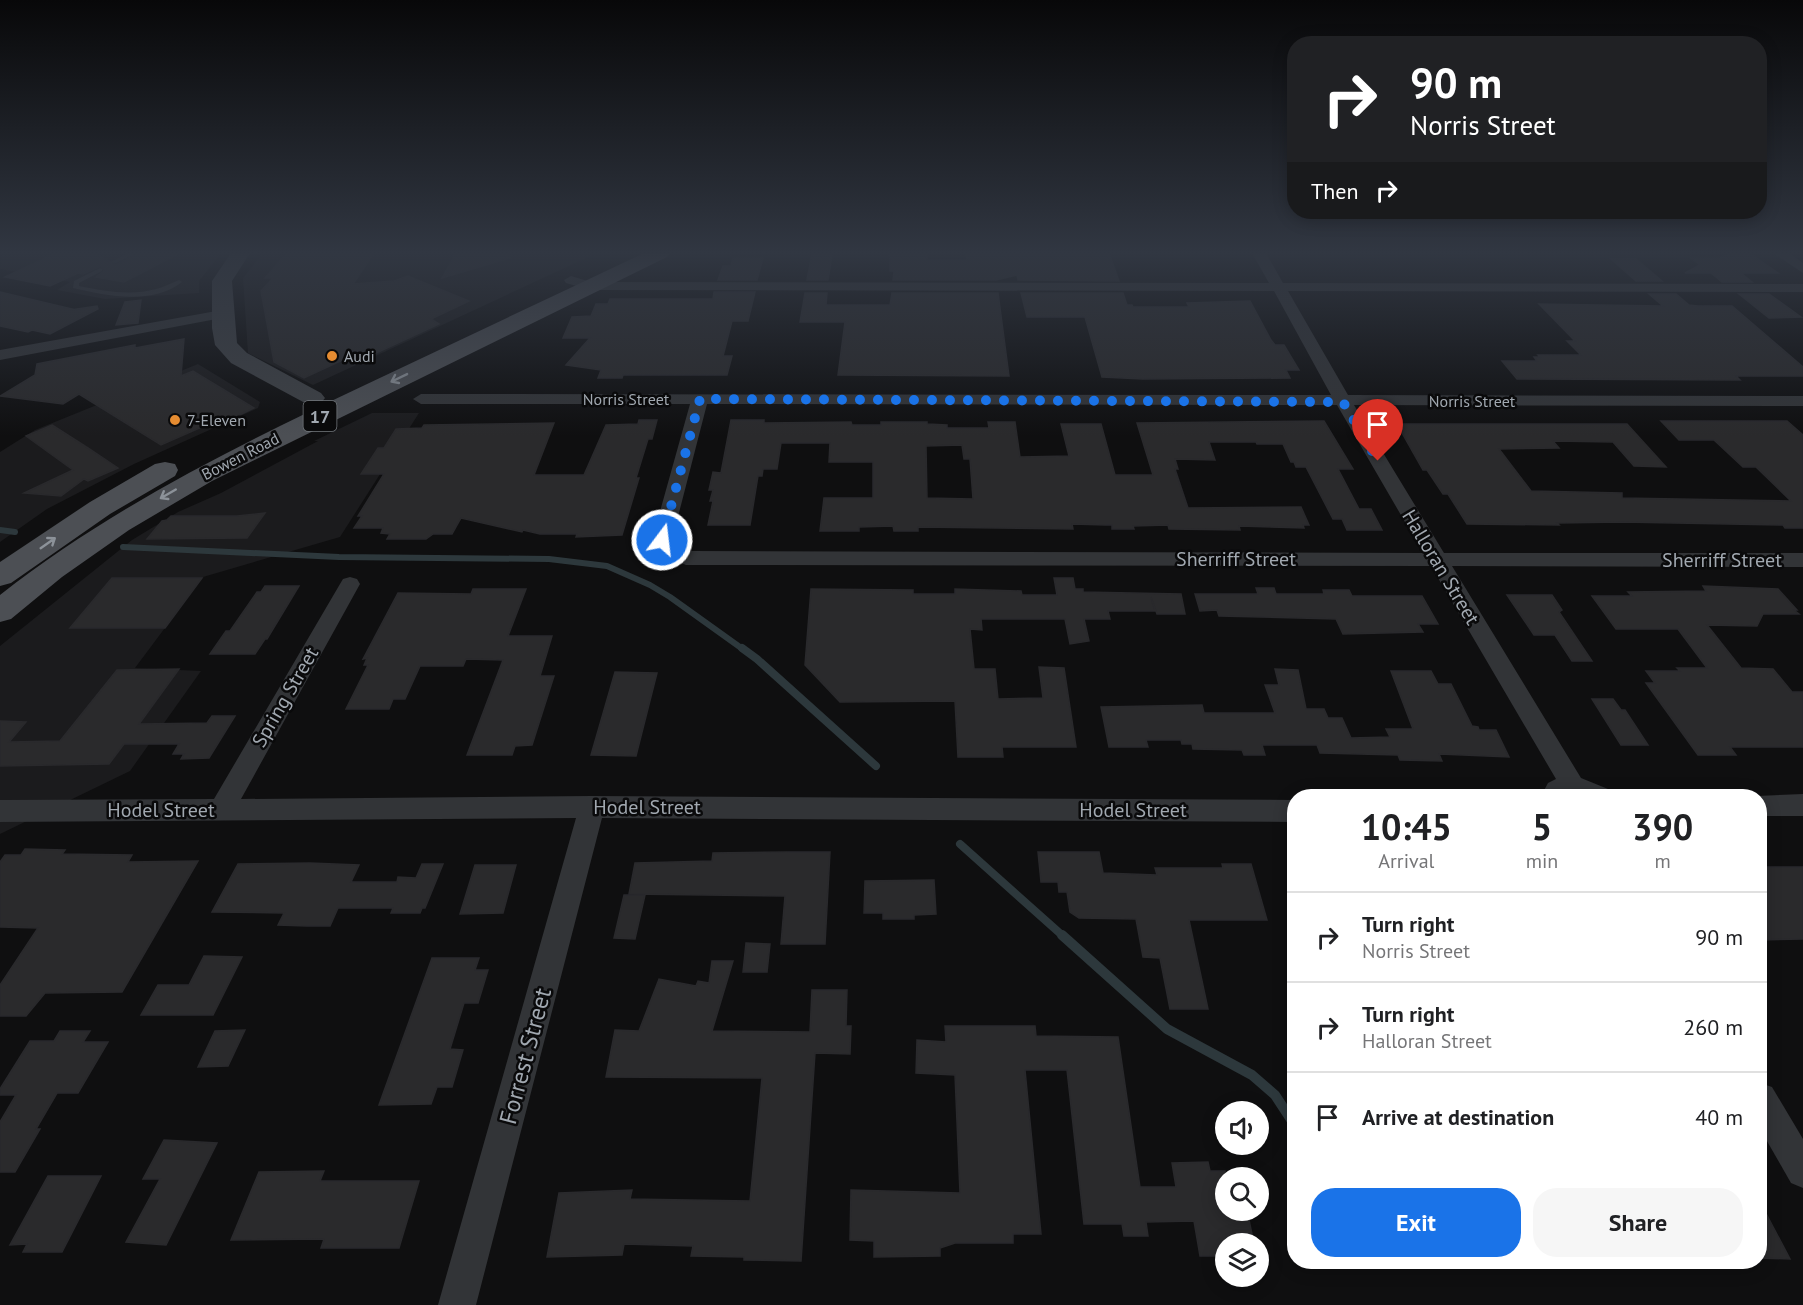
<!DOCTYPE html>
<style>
:root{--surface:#fff;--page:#f6f6f6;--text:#202124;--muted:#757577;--line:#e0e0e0;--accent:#1a73e8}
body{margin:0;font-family:"PT Sans",sans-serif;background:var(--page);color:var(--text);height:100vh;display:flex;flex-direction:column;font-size:22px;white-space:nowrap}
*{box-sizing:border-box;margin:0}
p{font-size:20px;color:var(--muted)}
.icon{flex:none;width:33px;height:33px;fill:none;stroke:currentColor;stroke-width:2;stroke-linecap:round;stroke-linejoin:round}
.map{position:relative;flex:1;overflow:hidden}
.sheet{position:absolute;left:1287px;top:789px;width:480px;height:480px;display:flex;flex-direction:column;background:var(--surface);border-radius:24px;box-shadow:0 3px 15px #0003}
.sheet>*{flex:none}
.banner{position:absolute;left:1287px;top:36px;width:480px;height:183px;border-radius:24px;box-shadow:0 3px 15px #0003;background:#202124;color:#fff;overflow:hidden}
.controls{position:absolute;left:1215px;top:1101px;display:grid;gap:12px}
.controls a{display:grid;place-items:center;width:54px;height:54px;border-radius:50%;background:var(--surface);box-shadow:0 3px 15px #0003;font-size:30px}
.pin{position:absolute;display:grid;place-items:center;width:51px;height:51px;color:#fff;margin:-62px -26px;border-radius:50% 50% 50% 0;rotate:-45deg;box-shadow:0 0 6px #0007}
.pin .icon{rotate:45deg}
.me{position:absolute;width:66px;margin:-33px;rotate:15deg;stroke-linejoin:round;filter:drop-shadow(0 0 4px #0008)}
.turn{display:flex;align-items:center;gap:21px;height:126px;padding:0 24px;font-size:27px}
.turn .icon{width:78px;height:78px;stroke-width:2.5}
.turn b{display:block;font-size:42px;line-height:51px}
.then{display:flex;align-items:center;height:57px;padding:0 24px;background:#0003;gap:12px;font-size:22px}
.eta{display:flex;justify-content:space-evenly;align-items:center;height:102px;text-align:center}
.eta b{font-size:36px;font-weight:700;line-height:42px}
.button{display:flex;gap:12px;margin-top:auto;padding:12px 24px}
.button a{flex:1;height:69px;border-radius:24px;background:var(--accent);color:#fff;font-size:24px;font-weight:700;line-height:69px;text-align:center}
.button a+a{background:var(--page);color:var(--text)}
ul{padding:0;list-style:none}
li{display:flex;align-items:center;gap:18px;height:90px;padding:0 24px;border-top:2px solid var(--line)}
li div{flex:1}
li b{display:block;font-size:22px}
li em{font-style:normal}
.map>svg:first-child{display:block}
.built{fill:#1b1b1d}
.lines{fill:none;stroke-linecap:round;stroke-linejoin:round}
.stream-far2{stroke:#2d383c;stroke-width:6}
.stream-far1{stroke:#2d383c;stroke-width:8}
.stream{stroke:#2d383c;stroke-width:10}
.building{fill:#2a2a2c;stroke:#29292c;stroke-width:1.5;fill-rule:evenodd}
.lane{fill:#323437;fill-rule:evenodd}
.street{fill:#323437;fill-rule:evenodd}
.secondary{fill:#3e4145;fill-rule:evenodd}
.primary{fill:#4c4f54;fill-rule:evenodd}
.oneway{stroke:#8c9299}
.route{stroke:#1a73e8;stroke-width:10;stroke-dasharray:0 18}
.poi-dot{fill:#e68c31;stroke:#0a0a0b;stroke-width:2}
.labels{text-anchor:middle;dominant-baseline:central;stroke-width:5;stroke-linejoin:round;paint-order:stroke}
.far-poi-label{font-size:16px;fill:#a1a8b0;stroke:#0a0a0b;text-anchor:start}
.far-street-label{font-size:16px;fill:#a1a8b0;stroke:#0a0a0b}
.shield{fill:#0a0a0b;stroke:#74797e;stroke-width:1.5}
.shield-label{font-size:18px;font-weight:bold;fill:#a1a8b0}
.street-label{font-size:20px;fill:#a1a8b0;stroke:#0a0a0b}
.near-street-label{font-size:24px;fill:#a1a8b0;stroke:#0a0a0b}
</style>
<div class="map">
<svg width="1803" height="1305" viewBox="0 0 1803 1305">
<rect width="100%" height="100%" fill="#0f0f10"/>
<g class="built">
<polygon points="221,253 199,281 199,293 105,299 57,290 70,282 0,269 1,253"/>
<polygon points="263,253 597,253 313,385 248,353 243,278"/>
<polygon points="198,364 260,402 258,408 134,464 47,509 0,542 0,452 35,430"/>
<polygon points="372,413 419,413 340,537 203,577 135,668 201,671 130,771 0,834 0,646 132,540 178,512 221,493 318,441 314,441"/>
</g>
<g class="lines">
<g class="stream-far2">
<polyline points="0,530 15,532"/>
<polyline points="123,547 339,557 549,559 607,566 650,585 670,597 744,650"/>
</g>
<g class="stream-far1">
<polyline points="742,648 757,659 876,766"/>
<polyline points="960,844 1063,936"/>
</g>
<polyline class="stream" points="1062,935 1167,1029 1252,1075 1275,1095 1294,1124"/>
</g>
<g class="building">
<polygon points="56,253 94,253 116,265 138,253 180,253 124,282 96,277 104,271 101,266 83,274 78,273 50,286 5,277"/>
<polygon points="287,253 374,253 353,284 394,281 408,276 469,301 431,319 439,324 372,355 362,351 304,378 274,362 261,291 273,278 265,278"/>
<polygon points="456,253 509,253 510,258 442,278"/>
<polygon points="890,253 927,254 927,260 967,260 966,253 1109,253 1119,281 1018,280 1017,275 996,280 893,280 894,271 890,271"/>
<polygon points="1733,253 1752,255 1778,273 1741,273 1752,282 1722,282 1711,273 1685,273 1700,265 1691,258 1720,258"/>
<polygon points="812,254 832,255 828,280 807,280"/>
<polygon points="733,258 763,258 757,280 718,280 723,266 731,266"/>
<polygon points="1611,259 1636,259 1662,281 1636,281"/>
<polygon points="0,292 72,309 70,310 97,306 98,309 50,334 32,330 28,332 0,326"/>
<polygon points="714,292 755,292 748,321 732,321 723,356 732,356 727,375 623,375 622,378 598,378 601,370 566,365 590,338 563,338 572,317 591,316 596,304 608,304 610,299 713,299"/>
<polygon points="805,293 827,293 826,305 890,305 892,293 998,293 1009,376 838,375 845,322 800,322"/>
<polygon points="1021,293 1123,293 1127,305 1132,305 1133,307 1189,307 1187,303 1250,301 1271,340 1275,345 1284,345 1299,370 1286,370 1290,378 1143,379 1102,377 1085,317 1027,317"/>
<polygon points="1649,294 1676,294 1689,305 1698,306 1732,306 1803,367 1803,376 1736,376 1740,380 1517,379 1502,361 1537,361 1534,357 1540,357 1538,355 1581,355 1567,341 1575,341 1539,304 1663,306"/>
<polygon points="1739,294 1769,294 1801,317 1769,318"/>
<polygon points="141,300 138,323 116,325 125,302"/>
<polygon points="184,339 181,376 193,371 254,408 227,421 213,422 161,445 79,394 63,404 0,396 35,375 37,364 135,345 135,348"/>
<polygon points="639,420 657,420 652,439 648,439 636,478 639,478 622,535 576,537 577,534 540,534 523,530 522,532 461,518 452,534 433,534 426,539 387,539 390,534 381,533 383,528 354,528 362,516 358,516 384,474 361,474 378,448 384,448 396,429 422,428 424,425 554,423 534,475 584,475 606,425 638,424"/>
<path d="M 731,420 L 764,420 L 764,423 L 851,422 L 852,425 L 881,425 L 881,422 L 927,422 L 927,424 L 947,425 L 947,428 L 989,428 L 988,422 L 1015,422 L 1020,457 L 1069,456 L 1061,424 L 1101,424 L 1115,475 L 1153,475 L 1137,423 L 1324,421 L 1353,469 L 1338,469 L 1359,509 L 1371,509 L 1382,530 L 1347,530 L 1342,519 L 1333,519 L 1306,467 L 1296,467 L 1294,462 L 1291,462 L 1283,444 L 1257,444 L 1256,442 L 1209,442 L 1215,460 L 1175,459 L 1178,469 L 1175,469 L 1188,508 L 1301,507 L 1309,525 L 1303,525 L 1304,528 L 1239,526 L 1240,530 L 1169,529 L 1168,525 L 1133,526 L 1134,529 L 1112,529 L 1112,525 L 1106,525 L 1072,524 L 1073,529 L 918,527 L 918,531 L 894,531 L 893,526 L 859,527 L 859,531 L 820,531 L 824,498 L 873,498 L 873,462 L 829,462 L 830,443 L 781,443 L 777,469 L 763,469 L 762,476 L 758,476 L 750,525 L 708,525 L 713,501 L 710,501 L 713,490 L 709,490 L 713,472 L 721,473 ZM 962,445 L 964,459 L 970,459 L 973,499 L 927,498 L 926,446 Z"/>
<polygon points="1661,421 1787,421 1803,435 1803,528 1785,528 1783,525 1622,522 1557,523 1559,525 1467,524 1448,494 1443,494 1427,470 1423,470 1397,424 1627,424 1666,467 1634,466 1613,442 1553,441 1559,448 1499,449 1531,491 1622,493 1622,498 1791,501 1756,467 1743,467 1714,440 1679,440"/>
<polygon points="52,425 88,448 118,468 88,481 84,479 61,496 24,493 73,470 26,436"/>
<polygon points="265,513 247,538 147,539 162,521 167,520 171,516 237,516"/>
<polygon points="112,578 202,578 165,628 70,628"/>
<polygon points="1054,578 1073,578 1075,589 1083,589 1083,592 1181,594 1185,614 1157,614 1151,597 1155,611 1108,611 1110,619 1084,619 1089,641 1070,644 1065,619 981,619 982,630 970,629 974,669 995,669 998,699 1043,698 1039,667 1064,668 1076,747 1002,747 1003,757 958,757 955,701 840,702 805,665 811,589 913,590 913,594 955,594 955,589 1021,591 1022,595 1057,595"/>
<polygon points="265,586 299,586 267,639 265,639 255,654 210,654 226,631 230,631 257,592 261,592"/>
<polygon points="1703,586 1778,589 1797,610 1794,610 1799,614 1763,614 1757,626 1707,625 1741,668 1773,669 1792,692 1803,692 1803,747 1730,747 1736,755 1698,755 1646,683 1655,683 1646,671 1680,671 1677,668 1707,668 1678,629 1616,629 1592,596 1632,596 1628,592 1706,591"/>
<polygon points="1256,588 1274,588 1276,594 1324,594 1323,590 1349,590 1352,596 1422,596 1438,624 1418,624 1423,632 1343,634 1336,619 1219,616 1217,610 1200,611 1195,594 1258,594"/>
<polygon points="473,589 526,589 508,636 552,636 540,676 554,676 532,745 515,746 512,755 467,755 503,660 466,659 463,666 420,666 405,699 393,699 389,709 346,709 368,665 364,665 367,658 363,659 398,593 471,594"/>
<polygon points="1507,595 1552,595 1562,610 1559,612 1592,661 1572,661 1555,635 1534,635"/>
<polygon points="179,669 139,724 207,723 212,716 235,716 209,758 181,759 184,754 173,754 179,744 124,744 109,764 0,766 0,721 26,722 9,742 60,741 117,670"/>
<polygon points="1275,669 1298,670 1306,709 1324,709 1328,718 1342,718 1351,738 1390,737 1386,729 1413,729 1391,671 1431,671 1438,684 1451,684 1472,726 1478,727 1479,730 1496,730 1509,757 1439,754 1442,761 1400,760 1398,755 1320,753 1317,745 1262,745 1265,755 1244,755 1242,750 1193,749 1192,744 1182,744 1181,740 1146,740 1148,747 1109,747 1101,707 1202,705 1204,713 1275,713 1265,685 1279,685"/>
<polygon points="615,672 657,673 636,756 591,755"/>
<polygon points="1592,699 1613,699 1621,710 1625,710 1648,745 1621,745"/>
<polygon points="25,849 65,850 62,854 132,855 128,862 198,861 122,992 45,993 26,1016 0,1016 0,985 38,928 0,927 0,862 5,855 21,855"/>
<polygon points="789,852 830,852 825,944 781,944 785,896 629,894 635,863 712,861 713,853"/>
<polygon points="1038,852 1099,852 1103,873 1157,875 1155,868 1223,868 1222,864 1251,864 1267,920 1189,920 1208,1009 1170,1009 1160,958 1143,957 1136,919 1079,918 1070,912 1067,892 1059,892 1058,882 1041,882"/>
<polygon points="310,863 359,865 351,882 397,882 398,877 416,878 422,864 443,864 425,908 422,908 420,913 391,913 393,908 338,908 330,926 307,926 278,925 284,913 212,912 238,864"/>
<polygon points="475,865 516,865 503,913 460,914"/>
<polygon points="1760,867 1803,867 1803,939 1760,940"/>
<polygon points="934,880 936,914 914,915 914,919 883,919 883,913 864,913 865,881"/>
<polygon points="624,895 645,895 635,939 614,938"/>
<polygon points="746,943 770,944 767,972 743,972"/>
<polygon points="204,956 242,957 213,1015 141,1015 158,985 189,985"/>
<polygon points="432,958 479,958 475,970 488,970 478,1003 464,1003 450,1049 463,1050 452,1087 437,1087 431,1104 379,1105"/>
<polygon points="712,961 733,961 712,1031 810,1032 812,990 847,990 846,1026 851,1026 850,1054 815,1053 801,1261 744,1260 744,1257 691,1256 693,1246 624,1244 622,1255 547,1257 559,1193 632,1190 630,1199 750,1201 762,1078 606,1077 615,1030 639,1031 659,979 696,986 698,981 709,983"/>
<polygon points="945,1026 1035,1026 1036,1036 1118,1037 1140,1187 1176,1187 1172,1163 1208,1162 1210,1171 1225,1171 1226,1210 1247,1210 1254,1244 1226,1244 1226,1256 1200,1256 1194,1221 1146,1222 1148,1236 1124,1236 1122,1224 1084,1224 1067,1070 1025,1070 1041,1234 1013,1234 1013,1243 955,1243 940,1248 940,1256 874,1257 874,1241 850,1240 851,1190 960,1193 955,1075 916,1073 917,1040 946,1042"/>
<polygon points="245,1030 228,1066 198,1067 215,1031"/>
<polygon points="60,1031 90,1031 83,1042 108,1042 78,1093 57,1093 36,1129 40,1129 15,1172 0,1172 0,1122 16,1095 0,1095 0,1089 30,1041 54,1041"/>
<polygon points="164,1140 217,1143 166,1245 126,1242 160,1179 143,1179"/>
<polygon points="324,1171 320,1181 419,1181 399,1248 321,1248 324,1239 231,1240 259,1172"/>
<polygon points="48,1176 101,1176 62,1252 23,1252 27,1244 10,1245"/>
<polygon points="1760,1202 1790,1259 1760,1258"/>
</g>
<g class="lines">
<g class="lane">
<polygon points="128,253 136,253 116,263 111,262"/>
<path d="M 100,268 L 102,269 L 102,271 L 79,283 L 79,286 C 104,291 131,296 156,289 C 164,287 171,283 179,280 L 182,282 C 153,305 106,296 73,288 L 74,281 Z"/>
</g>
<g class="street">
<path d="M 1252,253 L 1266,253 L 1283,283 L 1803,284 L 1803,292 L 1288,291 L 1348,395 L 1803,396 L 1803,406 L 1354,405 L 1444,553 L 1803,553 L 1803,567 L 1452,566 L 1581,778 L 1608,789 L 1612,796 L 1541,796 L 1548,783 L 1556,779 L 1431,566 L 686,565 L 663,556 L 652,540 L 690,404 L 421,404 L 413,399 L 421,394 L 1331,395 L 1274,291 L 590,290 L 566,283 L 564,280 L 571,276 L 591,282 L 1269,283 ZM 707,404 L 1337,405 L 1423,553 L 689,551 L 677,546 L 672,540 Z"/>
<polygon points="1773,253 1789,253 1803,263 1803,273"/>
<polygon points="222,310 227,311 229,314 227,317 0,360 0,350"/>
<polygon points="350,577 357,579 360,584 241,799 592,796 1294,800 1294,822 602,818 476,1305 438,1305 576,818 0,822 0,800 214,799 340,584 343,579"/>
<polygon points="1803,794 1803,816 1760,816 1760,796 1757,796"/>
<polygon points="1760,1083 1772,1087 1803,1139 1803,1188 1791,1183 1760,1129"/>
</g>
<polygon class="secondary" points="231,253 250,253 232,281 237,343 247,353 321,393 325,398 321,403 313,405 305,403 231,363 215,345 212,328 212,281"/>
<g class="primary">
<path d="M 644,253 L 670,253 L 667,257 L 212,481 L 129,530 L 62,577 L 11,619 L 0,622 L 0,595 C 112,507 237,446 365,385 C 458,341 551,297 644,253 Z"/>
<polygon points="165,462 175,464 178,470 175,476 110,514 11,583 0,586 0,562 90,502 155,464"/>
</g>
</g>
<defs><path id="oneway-shaft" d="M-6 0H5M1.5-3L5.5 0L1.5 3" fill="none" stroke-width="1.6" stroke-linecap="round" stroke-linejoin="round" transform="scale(1.5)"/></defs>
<g class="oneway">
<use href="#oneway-shaft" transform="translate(399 378) rotate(154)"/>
<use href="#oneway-shaft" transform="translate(168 494) rotate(150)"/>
<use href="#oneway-shaft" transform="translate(48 543) rotate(-35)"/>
</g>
<linearGradient id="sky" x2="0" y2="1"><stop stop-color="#080809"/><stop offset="0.58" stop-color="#313742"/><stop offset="1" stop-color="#313742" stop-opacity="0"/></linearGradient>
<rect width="1803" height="436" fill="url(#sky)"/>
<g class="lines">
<polyline class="route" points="662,540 700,399 1343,402 1378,461"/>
</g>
<g class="poi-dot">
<circle cx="332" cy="356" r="6"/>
<circle cx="175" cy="420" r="6"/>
</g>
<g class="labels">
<g class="far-poi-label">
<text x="344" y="356">Audi</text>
<text x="187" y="420">7-Eleven</text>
</g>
<g class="far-street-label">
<text x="626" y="399">Norris Street</text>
<text x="1472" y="401">Norris Street</text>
<text transform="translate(240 456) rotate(-27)">Bowen Road</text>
</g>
<rect class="shield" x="303.5" y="401" width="33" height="30" rx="4.5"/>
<g class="shield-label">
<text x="320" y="416">17</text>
</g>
<g class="street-label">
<text x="1236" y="559">Sherriff Street</text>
<text x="1722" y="560">Sherriff Street</text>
<text transform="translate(1441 567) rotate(59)">Halloran Street</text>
<text transform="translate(285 697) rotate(-60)">Spring Street</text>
<text x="647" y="807">Hodel Street</text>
<text x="161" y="810">Hodel Street</text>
<text x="1133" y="810">Hodel Street</text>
</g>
<g class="near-street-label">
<text transform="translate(525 1056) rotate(-75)">Forrest Street</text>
</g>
</g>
</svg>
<div class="controls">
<a><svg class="icon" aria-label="sound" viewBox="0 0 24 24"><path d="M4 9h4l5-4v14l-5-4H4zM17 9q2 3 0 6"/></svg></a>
<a><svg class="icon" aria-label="search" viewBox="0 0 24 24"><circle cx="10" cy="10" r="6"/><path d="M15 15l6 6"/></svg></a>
<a><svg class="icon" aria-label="layers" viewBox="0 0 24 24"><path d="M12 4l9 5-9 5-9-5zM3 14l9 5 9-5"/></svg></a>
</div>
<div class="pin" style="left:1378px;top:461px;background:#d93025"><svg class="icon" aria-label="arrive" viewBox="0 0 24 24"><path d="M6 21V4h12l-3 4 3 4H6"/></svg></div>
<svg class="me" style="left:662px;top:540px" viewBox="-20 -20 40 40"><circle r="17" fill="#1a73e8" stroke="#fff" stroke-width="3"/><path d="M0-11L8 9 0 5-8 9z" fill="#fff"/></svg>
<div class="banner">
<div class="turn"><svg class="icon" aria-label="right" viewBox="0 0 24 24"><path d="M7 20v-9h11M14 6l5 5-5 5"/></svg><div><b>90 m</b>Norris Street</div></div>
<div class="then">Then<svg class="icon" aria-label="right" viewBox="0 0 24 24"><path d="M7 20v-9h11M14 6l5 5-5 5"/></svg></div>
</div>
<section class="sheet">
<div class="eta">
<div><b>10:45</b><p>Arrival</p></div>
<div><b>5</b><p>min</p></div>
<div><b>390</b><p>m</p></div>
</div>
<ul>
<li><svg class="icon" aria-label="right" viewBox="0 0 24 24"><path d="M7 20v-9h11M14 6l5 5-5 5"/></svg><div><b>Turn right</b><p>Norris Street</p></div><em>90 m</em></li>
<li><svg class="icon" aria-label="right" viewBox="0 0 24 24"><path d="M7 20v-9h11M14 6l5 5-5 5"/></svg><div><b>Turn right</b><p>Halloran Street</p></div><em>260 m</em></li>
<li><svg class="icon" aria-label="arrive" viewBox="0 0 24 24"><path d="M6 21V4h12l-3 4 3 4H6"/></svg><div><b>Arrive at destination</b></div><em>40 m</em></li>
</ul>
<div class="button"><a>Exit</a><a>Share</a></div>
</section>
</div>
